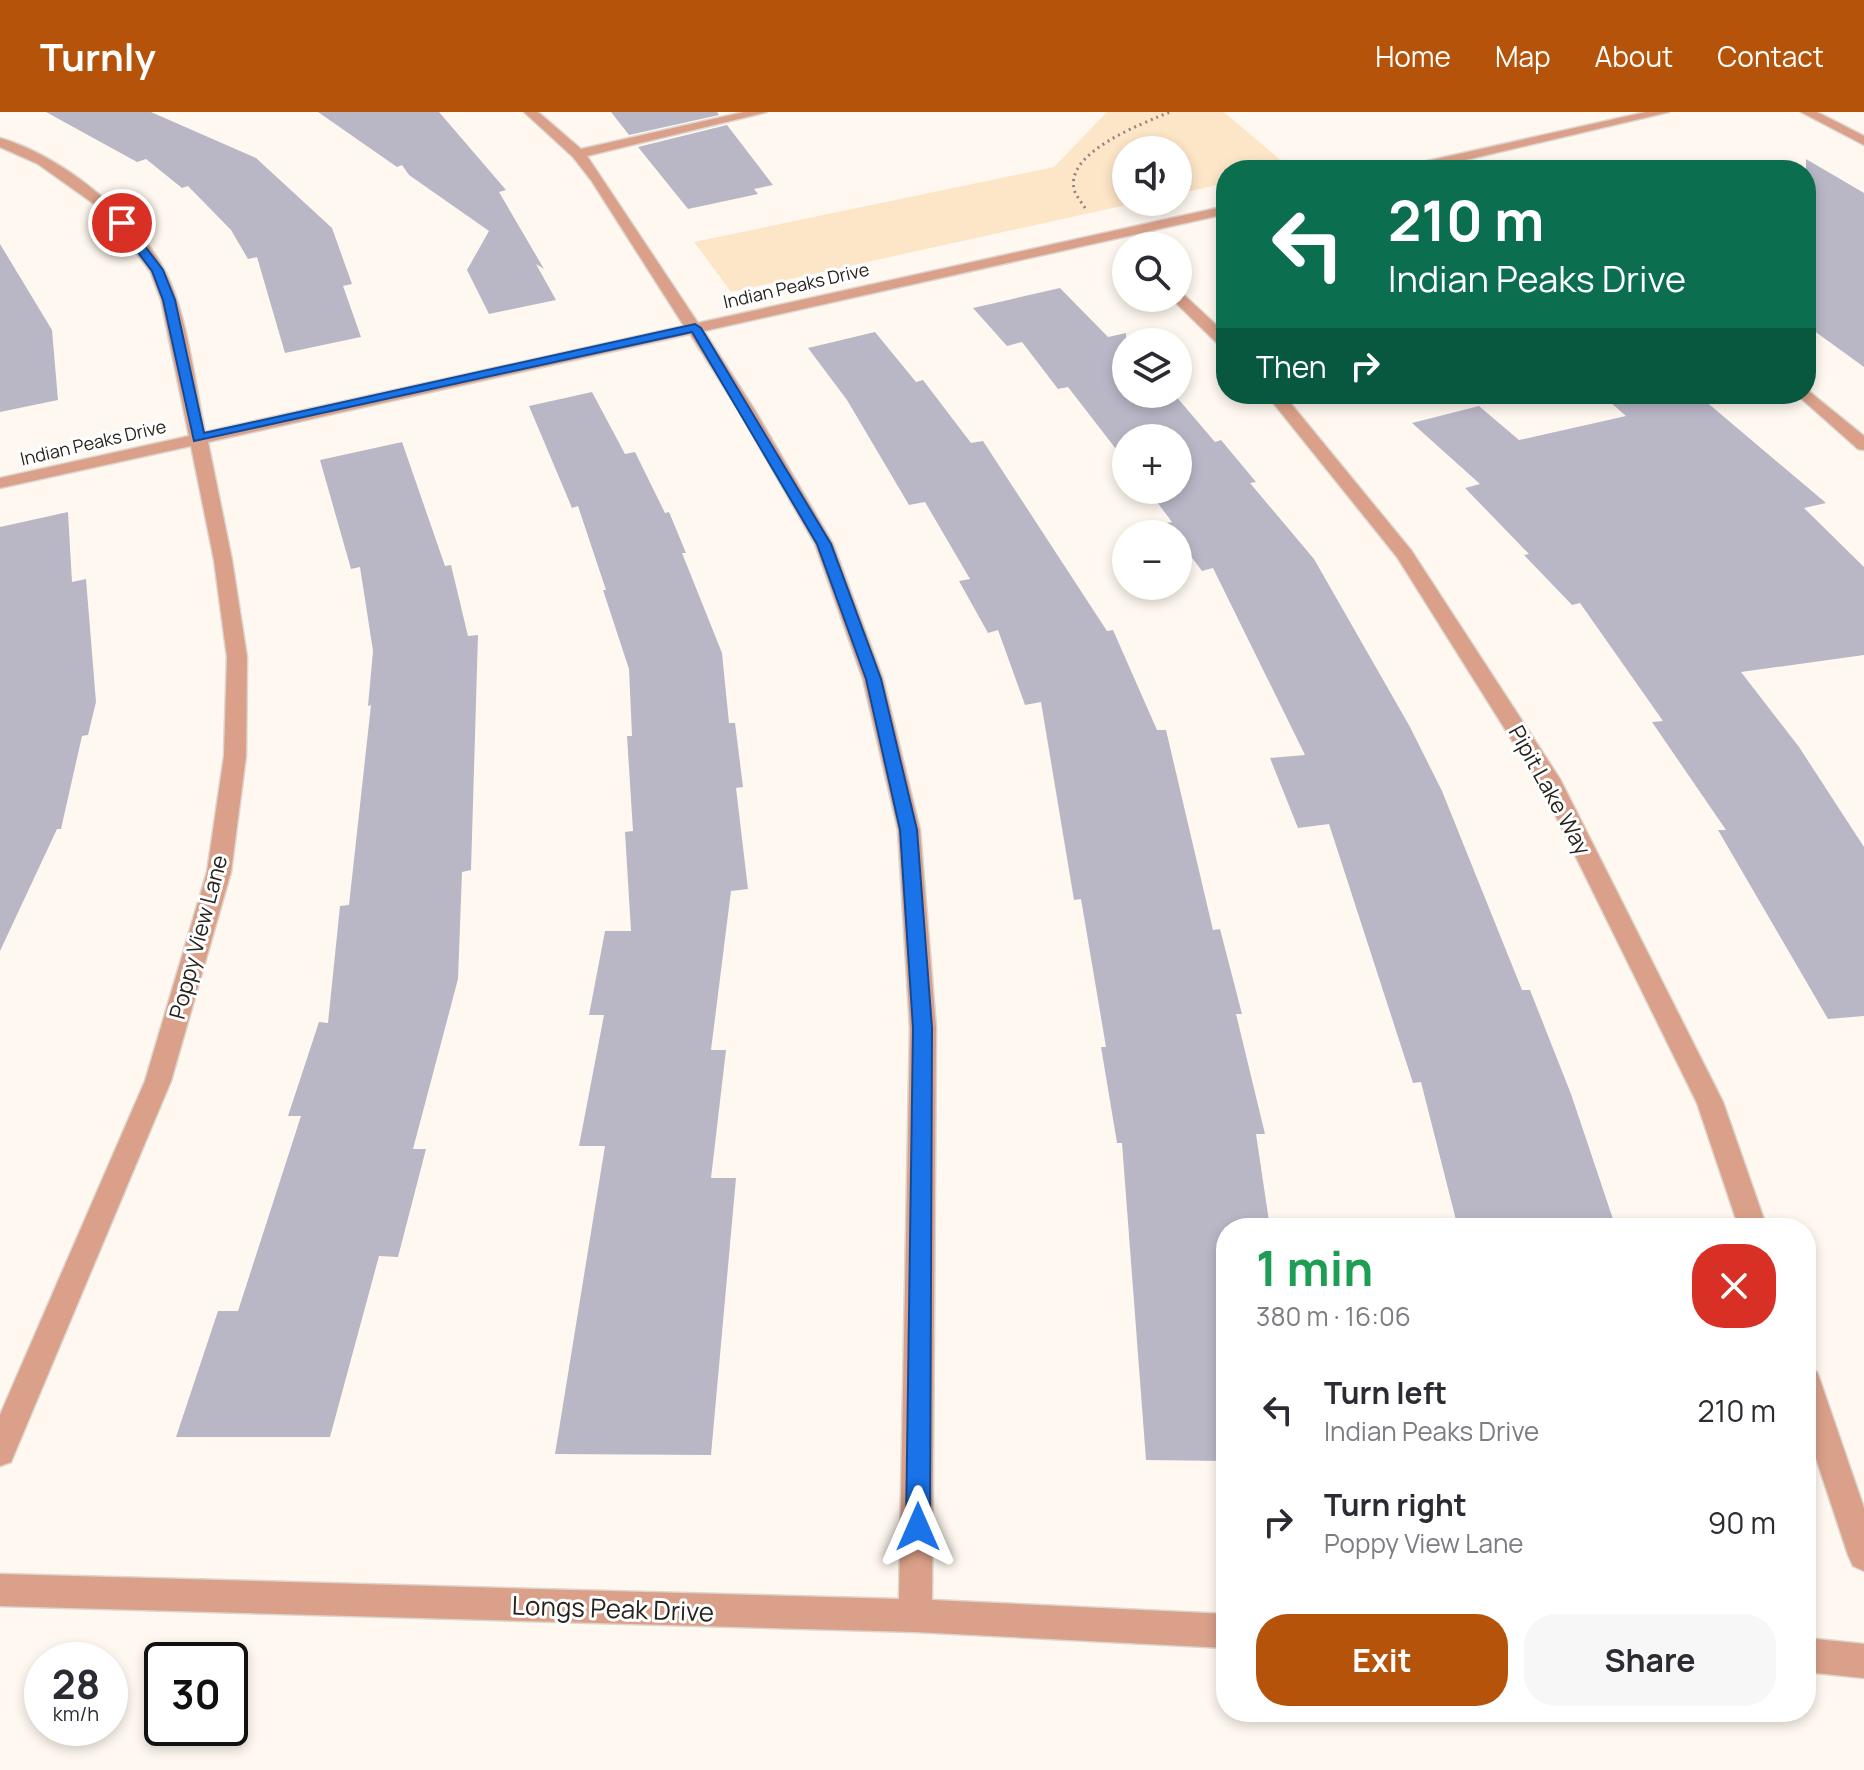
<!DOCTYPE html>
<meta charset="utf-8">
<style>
:root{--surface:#fff;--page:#f7f7f7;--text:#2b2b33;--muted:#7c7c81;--accent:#b45309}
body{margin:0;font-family:Manrope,sans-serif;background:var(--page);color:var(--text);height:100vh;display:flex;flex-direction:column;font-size:30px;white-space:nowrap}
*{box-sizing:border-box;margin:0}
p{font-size:26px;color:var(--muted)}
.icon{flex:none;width:44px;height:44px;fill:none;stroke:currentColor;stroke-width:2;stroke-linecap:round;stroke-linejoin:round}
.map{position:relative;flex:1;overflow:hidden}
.panel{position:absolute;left:1216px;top:1106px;width:600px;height:504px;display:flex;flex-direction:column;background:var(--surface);border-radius:32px;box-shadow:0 4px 12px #0003}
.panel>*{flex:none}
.top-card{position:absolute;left:1216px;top:48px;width:600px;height:244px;border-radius:32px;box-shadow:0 4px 12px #0003;background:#0b6e4f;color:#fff;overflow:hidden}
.buttons{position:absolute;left:1112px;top:24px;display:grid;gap:16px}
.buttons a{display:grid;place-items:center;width:80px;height:80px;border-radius:50%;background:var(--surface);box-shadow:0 4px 12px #0003;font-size:40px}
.speed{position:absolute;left:24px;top:1530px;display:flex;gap:16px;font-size:40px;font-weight:700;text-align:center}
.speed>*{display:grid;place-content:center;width:104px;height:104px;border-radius:50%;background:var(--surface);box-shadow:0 4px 12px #0003;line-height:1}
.speed small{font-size:20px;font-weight:400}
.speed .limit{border:4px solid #111;border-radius:12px;background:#fff;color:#111}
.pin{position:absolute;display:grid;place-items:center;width:68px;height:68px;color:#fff;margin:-34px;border:4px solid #fff;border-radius:50%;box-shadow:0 2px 8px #0007}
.me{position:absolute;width:88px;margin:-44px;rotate:0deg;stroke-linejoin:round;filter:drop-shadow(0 0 6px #0008)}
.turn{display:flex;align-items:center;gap:28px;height:168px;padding:0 40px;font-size:36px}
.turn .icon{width:104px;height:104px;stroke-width:2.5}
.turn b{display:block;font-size:56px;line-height:68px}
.then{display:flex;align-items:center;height:76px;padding:0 40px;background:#0003;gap:16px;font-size:30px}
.round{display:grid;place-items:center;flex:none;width:84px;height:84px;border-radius:32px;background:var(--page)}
.summary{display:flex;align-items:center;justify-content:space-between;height:136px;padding:0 40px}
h1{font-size:48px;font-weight:700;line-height:60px;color:#1e9e55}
.primary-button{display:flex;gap:16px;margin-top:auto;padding:16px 40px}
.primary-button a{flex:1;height:92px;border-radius:32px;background:var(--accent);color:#fff;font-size:32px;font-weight:700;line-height:92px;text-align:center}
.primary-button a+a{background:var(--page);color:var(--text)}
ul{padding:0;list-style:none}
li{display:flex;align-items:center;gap:24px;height:112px;padding:0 40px}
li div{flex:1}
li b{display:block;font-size:30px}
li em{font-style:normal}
header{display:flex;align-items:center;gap:48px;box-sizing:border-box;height:112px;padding:0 40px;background:var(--accent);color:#fff}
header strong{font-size:38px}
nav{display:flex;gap:44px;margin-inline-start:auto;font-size:28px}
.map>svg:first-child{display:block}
.green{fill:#fde5c7}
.building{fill:#b9b7c6}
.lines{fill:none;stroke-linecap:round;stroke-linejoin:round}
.minor-casing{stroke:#dcd6ce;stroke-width:3}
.path{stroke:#8c8780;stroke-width:3;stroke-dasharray:2 4;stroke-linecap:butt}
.minor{fill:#daa089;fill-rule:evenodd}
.route{fill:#1a73e8;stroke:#114b97;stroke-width:2}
.labels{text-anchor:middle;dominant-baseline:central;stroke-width:6;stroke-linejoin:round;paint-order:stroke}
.far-street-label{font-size:18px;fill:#27231e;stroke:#fff}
.street-label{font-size:22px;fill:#27231e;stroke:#fff}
.near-street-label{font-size:26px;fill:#27231e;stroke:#fff}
</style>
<header>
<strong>Turnly</strong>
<nav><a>Home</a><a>Map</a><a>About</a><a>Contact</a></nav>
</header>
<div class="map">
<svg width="1864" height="1658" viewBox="0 0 1864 1658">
<rect width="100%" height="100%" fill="#fff8f0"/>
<polygon class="green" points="1107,0 1224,0 1291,57 1226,58 1226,71 1178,82 1178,38 1126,38 1126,90 1140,90 731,180 694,130 1054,55"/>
<g class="building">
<polygon points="46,0 151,0 256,46 332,116 352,172 343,174 361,225 285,241 257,145 248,147 231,118 188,74 182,76 146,47 137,50"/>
<polygon points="318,0 439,0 506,78 499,80 544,157 536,152 556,188 489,202 467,158 489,119 409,63 402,53 397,55"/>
<polygon points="611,0 717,0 719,3 629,23"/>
<polygon points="727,13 773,73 754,77 758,82 688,97 638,35"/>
<polygon points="1806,47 1864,81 1864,255 1806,213"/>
<polygon points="0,132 52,218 58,288 0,300"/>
<polygon points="1060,176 1108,225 1126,221 1126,282 1174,282 1215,330 1221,328 1256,370 1250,371 1314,447 1410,615 1442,679 1522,878 1530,878 1571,982 1616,1116 1458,1116 1421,970 1413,971 1329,712 1298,716 1270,646 1305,643 1213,456 1202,459 1178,427 1178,422 1174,422 1166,411 1172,410 1148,378 1178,378 1178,326 1126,326 1126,350 1068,275 1058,277 1022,230 1007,234 973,196"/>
<polygon points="875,220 916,270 923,268 971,331 983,329 1107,519 1113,518 1157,618 1166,618 1213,818 1220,817 1242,902 1236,902 1265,1022 1256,1022 1270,1116 1226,1116 1226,1349 1146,1348 1122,1031 1117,1031 1101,935 1106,935 1081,787 1074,788 1041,590 1025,593 998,518 988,521 959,469 970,467 925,390 909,393 847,288 808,236"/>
<polygon points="592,280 625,342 635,340 665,401 669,400 686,441 682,441 722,541 729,611 735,611 743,675 736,676 748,777 731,779 711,938 726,938 711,1066 736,1066 711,1343 555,1342 605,1034 579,1034 604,903 589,903 605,819 631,819 625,720 633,719 627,624 632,624 629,557 603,478 606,478 578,394 572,396 529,294"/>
<polygon points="1601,282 1697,282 1826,391 1804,396 1864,455 1864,543 1741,560 1799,635 1864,735 1864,904 1828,907 1718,718 1726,718 1652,610 1663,609 1580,491 1572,493 1524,443 1529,442 1465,376 1480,372 1412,311 1479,294 1519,328 1626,304"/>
<polygon points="402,330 445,454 451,453 468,524 478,523 471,758 462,760 458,867 413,1037 426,1037 398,1145 379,1144 330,1325 176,1325 218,1199 238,1199 301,1004 288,1004 319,910 328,911 340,794 349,793 371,593 368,594 373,539 360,455 351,457 320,348"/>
<polygon points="68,400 72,470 86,467 96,590 88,623 82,624 61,717 57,717 0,839 0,415"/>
</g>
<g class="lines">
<defs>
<g id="minor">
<path d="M 524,0 L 538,0 L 581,37 L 744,0 L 767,0 L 587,44 L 698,211 L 1226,94 L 1226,102 L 704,219 L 754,297 L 833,432 L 883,567 L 920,718 L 936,916 L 932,1488 L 1226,1502 L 1226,1536 L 915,1520 L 0,1494 L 0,1462 L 899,1487 L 910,916 L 898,718 L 863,567 L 815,432 L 738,297 L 690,222 L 208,330 L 232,448 L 247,545 L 246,644 L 231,760 L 171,969 L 11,1350 L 0,1354 L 0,1303 L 145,969 L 207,760 L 224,644 L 227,545 L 214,448 L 191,334 L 0,376 L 0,366 L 189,324 L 161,188 L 150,159 L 104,99 L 38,52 L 0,35 L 0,26 C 60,43 135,103 165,159 C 187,201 195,272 205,320 L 684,214 L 591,68 L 573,45 Z"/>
<polygon points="1646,0 1669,0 1423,58 1398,58 1405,54"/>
<polygon points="1801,0 1817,0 1864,24 1864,33"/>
<polygon points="1178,180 1183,182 1226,222 1226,236 1220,234 1173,188 1171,186 1178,186"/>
<polygon points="1806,277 1864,324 1864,338 1858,337 1796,282 1806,282"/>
<polygon points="1266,282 1283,282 1411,438 1560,667 1723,990 1767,1116 1739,1116 1697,991 1542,676 1397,445"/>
<polygon points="1806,1256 1817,1260 1821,1271 1864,1396 1864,1459 1853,1454 1848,1443 1806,1316"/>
<polygon points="1806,1526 1864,1532 1864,1566 1806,1560"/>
</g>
</defs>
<use href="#minor" class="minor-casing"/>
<path class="path" d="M 1085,96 C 1082,91 1077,85 1075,80 C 1061,41 1144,11 1170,0"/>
<use href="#minor" class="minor"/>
</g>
<polygon class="route" points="118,109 126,109 163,158 175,188 204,321 695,212 701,216 831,432 881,567 917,718 932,916 930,1415 926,1424 918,1427 909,1424 906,1415 913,916 900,718 866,567 817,432 692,220 194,329 163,188 152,159 116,111"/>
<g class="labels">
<g class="far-street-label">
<text transform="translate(796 173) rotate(-13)">Indian Peaks Drive</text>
<text transform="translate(93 330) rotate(-13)">Indian Peaks Drive</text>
</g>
<g class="street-label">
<text transform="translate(1550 678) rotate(61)">Pipit Lake Way</text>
<text transform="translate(198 825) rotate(-75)">Poppy View Lane</text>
</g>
<g class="near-street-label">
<text transform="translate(613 1496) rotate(2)">Longs Peak Drive</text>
</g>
</g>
</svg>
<div class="buttons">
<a><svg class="icon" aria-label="sound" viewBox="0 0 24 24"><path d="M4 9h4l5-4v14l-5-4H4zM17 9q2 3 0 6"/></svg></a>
<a><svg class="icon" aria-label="search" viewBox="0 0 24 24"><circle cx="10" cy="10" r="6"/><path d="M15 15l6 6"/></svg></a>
<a><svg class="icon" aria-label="layers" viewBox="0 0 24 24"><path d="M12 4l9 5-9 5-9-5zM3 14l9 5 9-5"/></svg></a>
<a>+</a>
<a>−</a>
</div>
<div class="speed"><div>28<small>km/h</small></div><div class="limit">30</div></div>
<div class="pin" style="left:122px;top:111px;background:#d93025"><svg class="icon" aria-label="arrive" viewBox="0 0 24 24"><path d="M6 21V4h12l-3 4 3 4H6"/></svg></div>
<svg class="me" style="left:918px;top:1415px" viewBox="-20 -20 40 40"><path d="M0-17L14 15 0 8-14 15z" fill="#1a73e8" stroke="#fff" stroke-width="4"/></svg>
<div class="top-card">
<div class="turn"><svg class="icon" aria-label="left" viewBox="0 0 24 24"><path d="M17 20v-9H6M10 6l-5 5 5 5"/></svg><div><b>210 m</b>Indian Peaks Drive</div></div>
<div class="then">Then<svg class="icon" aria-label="right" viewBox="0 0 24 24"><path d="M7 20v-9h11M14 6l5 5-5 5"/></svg></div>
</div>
<section class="panel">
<div class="summary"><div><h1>1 min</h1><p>380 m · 16:06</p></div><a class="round" style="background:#d93025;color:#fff"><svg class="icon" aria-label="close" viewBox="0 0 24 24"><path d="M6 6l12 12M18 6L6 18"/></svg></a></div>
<ul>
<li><svg class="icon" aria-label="left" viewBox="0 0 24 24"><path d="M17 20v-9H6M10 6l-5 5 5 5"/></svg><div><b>Turn left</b><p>Indian Peaks Drive</p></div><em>210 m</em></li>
<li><svg class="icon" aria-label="right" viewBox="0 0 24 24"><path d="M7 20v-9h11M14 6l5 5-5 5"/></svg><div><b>Turn right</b><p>Poppy View Lane</p></div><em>90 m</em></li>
</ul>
<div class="primary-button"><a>Exit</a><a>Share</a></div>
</section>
</div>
